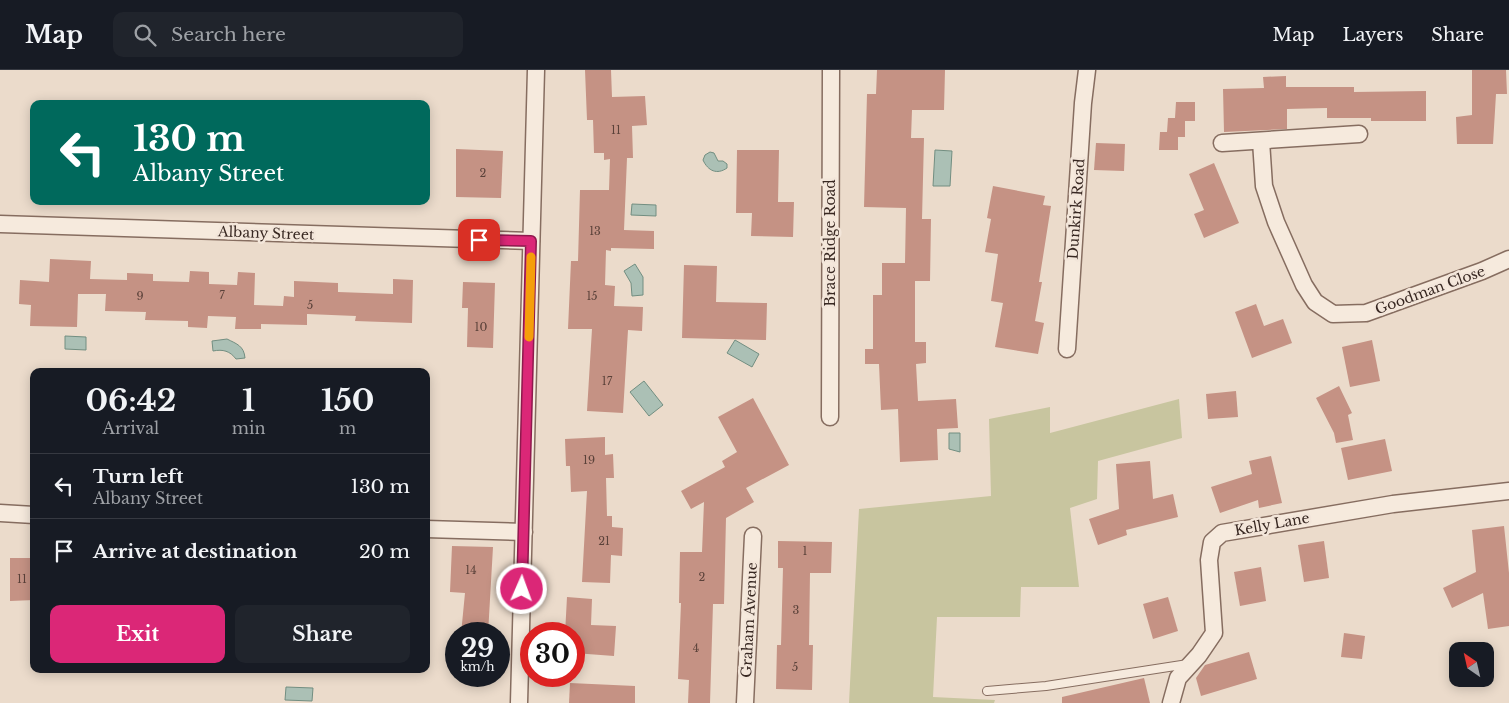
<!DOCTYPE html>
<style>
:root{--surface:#171b24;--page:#20242c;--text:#f1f3f6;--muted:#9ea1a6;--line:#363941;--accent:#db2777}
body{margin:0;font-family:"Libre Baskerville",serif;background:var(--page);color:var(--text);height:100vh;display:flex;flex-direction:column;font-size:19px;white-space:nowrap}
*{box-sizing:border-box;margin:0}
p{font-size:16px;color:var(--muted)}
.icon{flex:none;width:28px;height:28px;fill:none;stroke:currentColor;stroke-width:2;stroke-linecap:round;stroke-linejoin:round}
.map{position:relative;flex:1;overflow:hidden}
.sheet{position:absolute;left:30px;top:298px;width:400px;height:305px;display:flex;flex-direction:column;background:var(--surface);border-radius:10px;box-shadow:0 2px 12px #0003}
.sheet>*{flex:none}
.hud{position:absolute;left:30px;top:30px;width:400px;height:105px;border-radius:10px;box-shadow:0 2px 12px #0003;background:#00695c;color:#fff;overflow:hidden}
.needle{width:32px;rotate:326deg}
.tools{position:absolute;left:1449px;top:572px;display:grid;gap:10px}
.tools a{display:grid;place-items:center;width:45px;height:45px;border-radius:10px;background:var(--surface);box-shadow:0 2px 12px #0003;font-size:25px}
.speed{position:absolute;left:445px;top:552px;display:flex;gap:10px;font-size:25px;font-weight:700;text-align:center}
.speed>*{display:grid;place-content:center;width:65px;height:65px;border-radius:50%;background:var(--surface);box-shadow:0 2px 12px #0003;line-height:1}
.speed small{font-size:12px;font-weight:400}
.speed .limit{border:8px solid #d22;background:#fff;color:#111}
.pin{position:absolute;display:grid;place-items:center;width:42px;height:42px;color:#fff;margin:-21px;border-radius:10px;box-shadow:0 2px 8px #0006}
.me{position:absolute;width:55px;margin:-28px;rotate:2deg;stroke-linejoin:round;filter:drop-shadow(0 0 4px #0008)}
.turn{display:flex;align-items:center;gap:18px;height:105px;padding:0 20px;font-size:22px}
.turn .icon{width:65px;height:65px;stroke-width:2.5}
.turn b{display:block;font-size:35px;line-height:42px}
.eta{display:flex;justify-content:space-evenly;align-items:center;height:85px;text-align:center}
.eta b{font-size:30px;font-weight:700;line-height:35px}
.action{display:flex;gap:10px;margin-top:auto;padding:10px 20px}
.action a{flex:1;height:58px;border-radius:10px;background:var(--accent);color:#fff;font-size:20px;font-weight:700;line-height:58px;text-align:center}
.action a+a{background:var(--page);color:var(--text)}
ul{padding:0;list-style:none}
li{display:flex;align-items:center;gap:15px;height:65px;padding:0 20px;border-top:1px solid var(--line)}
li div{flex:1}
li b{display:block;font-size:19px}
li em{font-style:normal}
header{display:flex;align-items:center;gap:30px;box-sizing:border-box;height:70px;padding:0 25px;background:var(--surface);border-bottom:1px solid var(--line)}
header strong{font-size:24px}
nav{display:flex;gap:28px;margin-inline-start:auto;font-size:18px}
.search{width:350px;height:45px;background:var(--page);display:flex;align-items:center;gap:12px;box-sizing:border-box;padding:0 18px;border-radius:10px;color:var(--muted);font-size:19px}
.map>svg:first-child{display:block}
.green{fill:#c8c59f}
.water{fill:#abc0b5;stroke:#728e81}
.building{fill:#c59284}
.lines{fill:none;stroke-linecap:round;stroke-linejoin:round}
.service-casing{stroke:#866d60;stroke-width:10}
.minor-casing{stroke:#866d60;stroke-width:19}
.service{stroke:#f6eadd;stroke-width:8}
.minor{stroke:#f6eadd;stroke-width:16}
.route-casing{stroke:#8e194d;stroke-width:12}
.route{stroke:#db2777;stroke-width:9}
.slow{stroke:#f59e0b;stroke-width:9}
.labels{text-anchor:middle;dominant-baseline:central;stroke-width:5;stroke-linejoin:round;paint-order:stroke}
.number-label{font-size:11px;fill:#5b423a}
.street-label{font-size:14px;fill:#382822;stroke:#f3e6da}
</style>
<header>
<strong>Map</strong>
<div class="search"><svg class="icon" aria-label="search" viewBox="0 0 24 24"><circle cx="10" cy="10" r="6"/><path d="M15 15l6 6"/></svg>Search here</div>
<nav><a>Map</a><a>Layers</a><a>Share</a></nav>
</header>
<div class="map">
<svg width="1509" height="633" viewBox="0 0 1509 633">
<rect width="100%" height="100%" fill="#ebdbcb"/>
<polygon class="green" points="1179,329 1182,368 1098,391 1097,429 1070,438 1079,517 1021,517 1020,547 937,547 933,627 995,630 994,633 849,633 859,439 991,426 989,349 1050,337 1050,363"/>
<g class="water">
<polygon points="935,80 952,81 950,116 933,116"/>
<path d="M 710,82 L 714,83 L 718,91 L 723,91 L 727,94 L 727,98 C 717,105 708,101 703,90 L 705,85 Z"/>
<polygon points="632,134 656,135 656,146 631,145"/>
<polygon points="635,194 643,207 643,225 632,226 631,213 624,201"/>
<polygon points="65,266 86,267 86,280 65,279"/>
<path d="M 227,269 C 237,274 244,276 245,288 L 236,289 C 230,281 223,279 213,281 L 212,271 Z"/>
<polygon points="735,270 759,284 752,297 727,283"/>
<polygon points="644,311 663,335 649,346 630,322"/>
<polygon points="960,363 960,382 949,379 949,363"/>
<polygon points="286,617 313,618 312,631 285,630"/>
</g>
<g class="building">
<polygon points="585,0 611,0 612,27 645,26 647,55 632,56 633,88 627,88 624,160 654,161 654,179 611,178 611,181 606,180 605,215 615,216 614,236 643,237 642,261 628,260 623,343 587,341 592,259 568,259 571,191 578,191 580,120 609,120 610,89 604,90 604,83 594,83 593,50 587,50"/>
<polygon points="877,0 945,0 944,40 912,40 911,68 924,68 922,149 931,149 930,211 915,211 915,272 926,272 926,293 916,294 918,331 956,329 958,358 937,359 938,390 900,392 898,339 881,340 879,294 865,294 865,279 873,279 873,225 882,225 882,193 905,193 906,138 864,137 867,24 876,24"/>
<polygon points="1472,0 1506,0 1507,24 1496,24 1493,74 1457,74 1456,47 1472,45"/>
<polygon points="1286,6 1286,17 1354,17 1354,22 1426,21 1426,51 1371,51 1371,48 1327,48 1327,38 1287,39 1287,59 1224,62 1223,19 1264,18 1263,7"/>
<polygon points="1176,32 1195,32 1195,51 1185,51 1185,67 1178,67 1178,80 1159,80 1160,62 1167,62 1168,48 1175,48"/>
<polygon points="1096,73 1125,74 1124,101 1094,100"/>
<polygon points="456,79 503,81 501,128 456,127"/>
<polygon points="737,80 779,80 778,132 794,132 793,167 751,166 752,143 736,143"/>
<polygon points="1214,93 1239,153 1204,168 1194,144 1204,140 1189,104"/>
<polygon points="993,116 1045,126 1043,135 1051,136 1039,212 1042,212 1035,251 1044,253 1038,284 995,277 1003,233 991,231 998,184 985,182 991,149 987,148"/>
<polygon points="50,189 91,191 90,209 127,210 127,203 153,204 153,211 189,212 190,201 209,202 209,214 237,215 238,202 255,203 254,235 283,236 284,226 294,227 294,211 338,213 338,222 393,224 393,209 413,210 412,253 355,251 356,246 307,244 307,255 261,254 261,259 235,259 236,247 208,246 207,258 188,257 188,251 145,250 146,242 105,241 106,224 78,224 77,257 30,256 31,235 19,234 20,210 49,212"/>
<polygon points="684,195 717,196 716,232 767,233 766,270 682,268"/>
<polygon points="463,212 495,213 493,278 467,277 468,238 462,238"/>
<polygon points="1256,234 1264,256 1283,249 1292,273 1252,288 1235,242"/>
<polygon points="1372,270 1380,311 1350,317 1342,277"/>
<polygon points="1339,316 1352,343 1348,345 1353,370 1336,373 1334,363 1316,328"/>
<polygon points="1236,321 1238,347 1208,349 1206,324"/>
<polygon points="753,328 789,395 746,418 754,432 726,448 724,534 713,534 710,633 688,633 689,610 678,609 681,533 679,533 680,482 702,482 704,432 691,439 681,421 725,397 722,391 737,382 718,347"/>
<polygon points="605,367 605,385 613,384 614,408 606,408 607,446 612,446 612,457 623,458 622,486 611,485 610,513 582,512 587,421 571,422 570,396 566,396 565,369"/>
<polygon points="1385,369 1392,401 1348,410 1341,378"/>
<polygon points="1271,386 1282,433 1259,438 1258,430 1220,443 1211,417 1252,404 1249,391"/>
<polygon points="1150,391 1153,429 1173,424 1178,447 1126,460 1127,465 1098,475 1089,449 1119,439 1116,394"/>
<polygon points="1504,456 1509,503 1509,556 1488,559 1483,523 1452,538 1443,518 1476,502 1472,460"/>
<polygon points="778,471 832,472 831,503 810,503 809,575 813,575 812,620 776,619 777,575 781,575 783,498 778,498"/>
<polygon points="1324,471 1329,508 1304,512 1298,475"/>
<polygon points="452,476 493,477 488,564 461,564 465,523 450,522"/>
<polygon points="10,488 34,488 34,530 10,531"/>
<polygon points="1261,497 1266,531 1240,536 1234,502"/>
<polygon points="567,527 592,529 591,555 616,556 614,586 574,583 574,564 565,564"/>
<polygon points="1168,527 1178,561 1153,569 1143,534"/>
<polygon points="1344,563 1365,566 1362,589 1341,587"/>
<polygon points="1249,582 1257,609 1201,626 1196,608 1205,595"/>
<polygon points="1144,608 1150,633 1062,633 1062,627"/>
<polygon points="570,613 635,616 635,633 569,633"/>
</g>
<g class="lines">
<defs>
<polyline id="service" points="987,621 1046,616 1188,594"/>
<g id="minor">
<polyline points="1261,71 1264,116 1276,152 1304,215 1315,232 1333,244 1366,243 1482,201 1509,189"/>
<polyline points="1222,73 1359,64"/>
<polyline points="0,154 531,171"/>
<polyline points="1067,279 1083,33 1087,0"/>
<polyline points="830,347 831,0"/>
<polyline points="0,443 34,445"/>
<polyline points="426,459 524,462"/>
<polyline points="519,633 536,0"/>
<polyline points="745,633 753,466"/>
<polyline points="1171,633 1178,608 1199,585 1214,563 1209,490 1212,472 1222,463 1393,434 1509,421"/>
</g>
</defs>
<use href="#service" class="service-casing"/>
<use href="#minor" class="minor-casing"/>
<use href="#service" class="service"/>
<use href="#minor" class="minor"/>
</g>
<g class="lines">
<defs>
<polyline id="route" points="479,170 531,171 522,519"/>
</defs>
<use href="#route" class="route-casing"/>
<use href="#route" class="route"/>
<polyline class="slow" points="529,267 531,187"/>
</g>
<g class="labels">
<g class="number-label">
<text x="616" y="60">11</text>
<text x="483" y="103">2</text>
<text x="595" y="161">13</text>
<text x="222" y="225">7</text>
<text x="140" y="226">9</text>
<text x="592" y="226">15</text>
<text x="310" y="235">5</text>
<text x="481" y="257">10</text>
<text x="607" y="311">17</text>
<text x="589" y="390">19</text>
<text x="604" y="471">21</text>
<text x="805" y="481">1</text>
<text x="471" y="500">14</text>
<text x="702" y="507">2</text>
<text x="22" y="509">11</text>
<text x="796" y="540">3</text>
<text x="696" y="578">4</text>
<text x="795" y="597">5</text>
</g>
<g class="street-label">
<text transform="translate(1076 139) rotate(-86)">Dunkirk Road</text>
<text transform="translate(266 163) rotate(2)">Albany Street</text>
<text transform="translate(830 173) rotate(-90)">Brace Ridge Road</text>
<text transform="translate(1430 220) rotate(-20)">Goodman Close</text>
<text transform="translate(1272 454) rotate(-10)">Kelly Lane</text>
<text transform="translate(749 550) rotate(-87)">Graham Avenue</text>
</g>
</g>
</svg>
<div class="tools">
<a><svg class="needle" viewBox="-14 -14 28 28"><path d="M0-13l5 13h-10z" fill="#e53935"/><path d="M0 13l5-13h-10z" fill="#9ea1a6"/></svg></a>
</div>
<div class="speed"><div>29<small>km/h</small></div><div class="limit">30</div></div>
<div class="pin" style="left:479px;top:170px;background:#d93025"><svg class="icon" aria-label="arrive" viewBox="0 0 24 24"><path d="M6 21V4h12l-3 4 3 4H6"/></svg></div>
<svg class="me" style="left:522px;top:519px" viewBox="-20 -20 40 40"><circle r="17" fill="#db2777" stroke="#fff" stroke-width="3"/><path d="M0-11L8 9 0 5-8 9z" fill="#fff"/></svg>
<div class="hud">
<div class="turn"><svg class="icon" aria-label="left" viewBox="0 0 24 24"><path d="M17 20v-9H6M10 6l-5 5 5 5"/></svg><div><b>130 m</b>Albany Street</div></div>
</div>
<section class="sheet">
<div class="eta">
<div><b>06:42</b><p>Arrival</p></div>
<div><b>1</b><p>min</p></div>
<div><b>150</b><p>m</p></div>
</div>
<ul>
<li><svg class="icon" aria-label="left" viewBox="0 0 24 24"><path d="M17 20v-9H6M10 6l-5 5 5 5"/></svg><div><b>Turn left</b><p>Albany Street</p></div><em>130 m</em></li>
<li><svg class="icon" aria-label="arrive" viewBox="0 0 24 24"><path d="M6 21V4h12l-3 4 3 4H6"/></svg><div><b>Arrive at destination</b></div><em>20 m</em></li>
</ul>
<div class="action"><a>Exit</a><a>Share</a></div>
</section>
</div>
